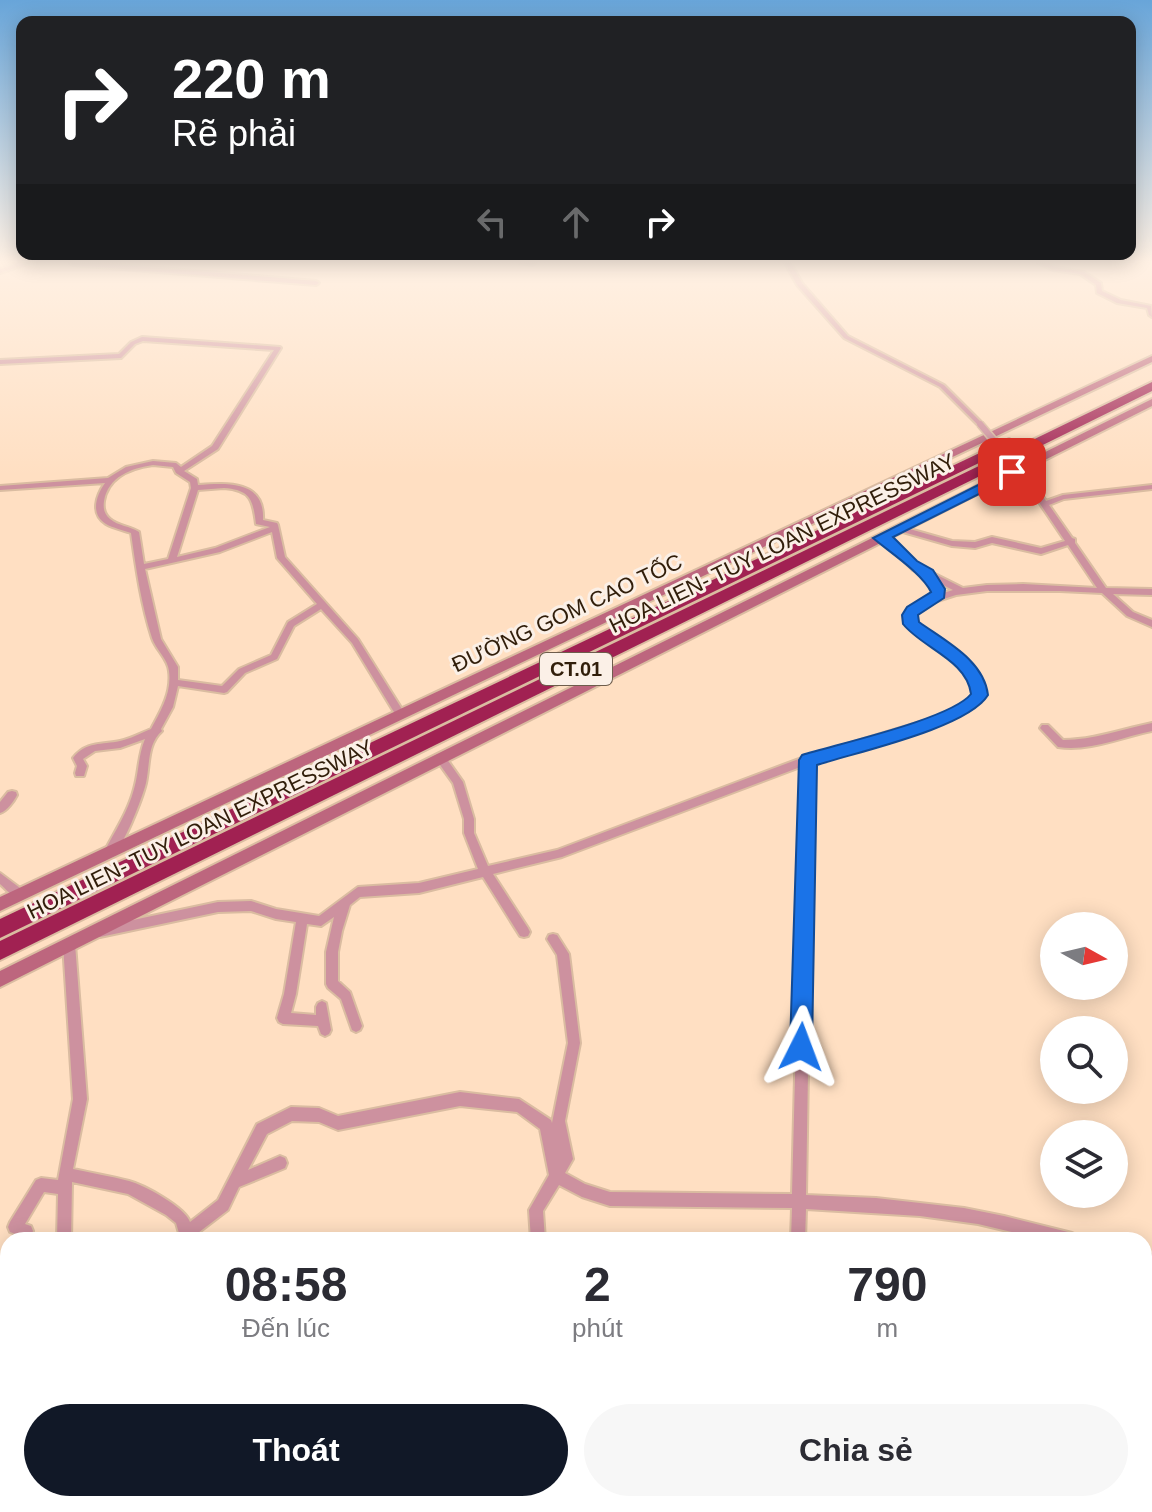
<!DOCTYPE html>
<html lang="vi">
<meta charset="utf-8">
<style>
:root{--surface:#fff;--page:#f7f7f7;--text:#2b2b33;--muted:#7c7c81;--accent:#111827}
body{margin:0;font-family:Helvetica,sans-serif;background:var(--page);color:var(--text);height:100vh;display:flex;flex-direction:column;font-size:30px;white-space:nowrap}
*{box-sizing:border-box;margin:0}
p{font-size:26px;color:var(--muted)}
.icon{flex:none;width:44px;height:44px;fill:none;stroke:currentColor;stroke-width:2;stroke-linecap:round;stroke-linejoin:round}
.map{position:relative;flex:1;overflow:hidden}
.details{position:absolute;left:0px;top:1232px;width:1152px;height:280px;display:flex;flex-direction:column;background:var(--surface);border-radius:24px 24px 0 0;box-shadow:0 4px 20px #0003}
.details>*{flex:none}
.top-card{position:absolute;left:16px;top:16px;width:1120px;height:244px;border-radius:16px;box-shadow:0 4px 20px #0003;background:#202124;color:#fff;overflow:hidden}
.needle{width:52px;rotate:98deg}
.fabs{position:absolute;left:1040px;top:912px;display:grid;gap:16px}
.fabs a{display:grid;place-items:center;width:88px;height:88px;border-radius:50%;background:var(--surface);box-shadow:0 4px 20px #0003;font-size:40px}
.pin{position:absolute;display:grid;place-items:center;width:68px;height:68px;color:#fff;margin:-34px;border-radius:16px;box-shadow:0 4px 12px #0006}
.me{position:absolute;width:88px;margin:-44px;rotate:3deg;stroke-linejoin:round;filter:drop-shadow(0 0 6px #0008)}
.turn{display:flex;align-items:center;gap:28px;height:168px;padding:0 24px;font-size:36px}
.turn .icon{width:104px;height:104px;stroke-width:2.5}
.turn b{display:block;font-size:56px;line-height:68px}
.lanes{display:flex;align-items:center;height:76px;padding:0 24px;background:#0003;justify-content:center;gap:40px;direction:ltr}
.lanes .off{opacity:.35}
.eta{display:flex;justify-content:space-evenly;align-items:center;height:136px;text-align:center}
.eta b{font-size:48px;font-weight:700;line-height:56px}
.button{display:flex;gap:16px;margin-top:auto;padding:16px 24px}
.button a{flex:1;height:92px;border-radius:48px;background:var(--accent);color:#fff;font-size:32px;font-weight:700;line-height:92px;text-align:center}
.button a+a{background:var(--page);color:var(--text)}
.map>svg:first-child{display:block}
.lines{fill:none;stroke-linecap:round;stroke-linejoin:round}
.minor-casing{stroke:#dabca1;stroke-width:4}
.tertiary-casing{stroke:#dabca1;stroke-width:4}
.secondary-casing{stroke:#dabca1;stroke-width:4}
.motorway-casing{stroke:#dabca1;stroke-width:4}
.minor{fill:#cd919f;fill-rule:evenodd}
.tertiary{fill:#cd919f;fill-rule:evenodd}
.secondary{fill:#bd667e;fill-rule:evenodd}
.motorway{fill:#a12152;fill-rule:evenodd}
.minor-bridge-far1-casing{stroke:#dabca1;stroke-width:9;stroke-linecap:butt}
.minor-bridge-casing{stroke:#dabca1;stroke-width:11;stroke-linecap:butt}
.minor-bridge-far1{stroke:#cd919f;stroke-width:6}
.minor-bridge{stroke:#cd919f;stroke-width:8}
.route{fill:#1a73e8;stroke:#114b97;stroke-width:2}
.labels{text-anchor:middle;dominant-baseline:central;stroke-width:6;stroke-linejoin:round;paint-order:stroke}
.shield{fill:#fbf0e7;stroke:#6e5d4c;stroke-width:2}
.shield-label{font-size:20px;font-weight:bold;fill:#311e0a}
.street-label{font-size:22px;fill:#311e0a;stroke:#fbf0e7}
</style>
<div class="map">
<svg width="1152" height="1512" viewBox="0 0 1152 1512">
<rect width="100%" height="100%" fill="#ffdfc2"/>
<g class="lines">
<defs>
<g id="minor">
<polygon points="520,263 535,263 532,265"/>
<polygon points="785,263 791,263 802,283 848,336 944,385 982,423 982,425 978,425 940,387 844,338 797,285"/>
<polygon points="1038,263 1046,263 1056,267 1084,272 1101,283 1102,291 1121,300 1151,306 1152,317 1149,315 1147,308 1117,303 1097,293 1096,285 1080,274 1053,270"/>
<path d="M 142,337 L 280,347 L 281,348 L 218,449 L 184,471 L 197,479 L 198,485 C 227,483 265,480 263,520 L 277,523 L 278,525 L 285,557 L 358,639 L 405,714 L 400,718 L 397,717 L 352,643 L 321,609 L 294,626 L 277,659 L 245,673 L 227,692 L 224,693 L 178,686 L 173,707 L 161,729 L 162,731 C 147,744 150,765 146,783 C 143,796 122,852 111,856 C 109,856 107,855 105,855 L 104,852 C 115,831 128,812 134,789 C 139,772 138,756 145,739 L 120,748 L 95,751 L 83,759 L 87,766 L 84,776 L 76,776 L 75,773 L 77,766 L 73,758 C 86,741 102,745 120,741 C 130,739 141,733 151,729 C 161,711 172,692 169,671 C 168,659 156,650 152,638 C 141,604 136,568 131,533 C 123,530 113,528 106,524 C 90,514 96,496 105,483 L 0,490 L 0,486 L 108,478 L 126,467 L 153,461 L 176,463 L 181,467 L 212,446 L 274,350 L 143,341 L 135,344 L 121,358 L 0,364 L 0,360 L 119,354 L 131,342 ZM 153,465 L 173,467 L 176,473 L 190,482 L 191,488 L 168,559 L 144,564 L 139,532 C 130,526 118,526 110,519 C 104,514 103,508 104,501 C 108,477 131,468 153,465 ZM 224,488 C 251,490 253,500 256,524 L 270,527 L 215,548 L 177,557 L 198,490 ZM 272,532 L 277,558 L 317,604 L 288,622 L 271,655 L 239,669 L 222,686 L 178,680 L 178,667 L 161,639 L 145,569 L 220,552 Z"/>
<path d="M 1027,481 L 1033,481 L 1046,501 L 1063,495 L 1152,485 L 1152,489 L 1064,499 L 1049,505 L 1072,538 L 1075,539 L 1075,543 L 1106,588 L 1152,589 L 1152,595 L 1113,594 L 1133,612 L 1152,620 L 1152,627 L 1127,616 L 1102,593 L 1060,591 L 987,591 L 956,595 L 931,603 L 914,616 L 915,623 C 939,645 992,662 981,702 L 943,723 L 813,762 L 806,1195 L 876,1198 L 964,1208 L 1004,1216 L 1072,1233 L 1077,1235 L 1079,1240 L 1045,1240 L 978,1224 L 920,1216 L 806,1209 L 805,1240 L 791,1240 L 792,1208 L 610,1206 L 582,1197 L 559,1185 L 543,1211 L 545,1240 L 531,1240 L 529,1210 L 549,1175 L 540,1129 L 517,1112 L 460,1106 L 338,1130 L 319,1122 L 292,1121 L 267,1134 L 248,1170 L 280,1156 L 285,1158 L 287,1163 L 285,1168 L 239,1187 L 228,1210 L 194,1236 L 193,1240 L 181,1240 L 176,1223 L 166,1215 L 128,1194 L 72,1182 L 71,1240 L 57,1240 L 58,1194 L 44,1192 L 25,1224 L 31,1226 L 33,1231 L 31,1236 L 26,1238 L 10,1232 L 8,1227 L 10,1222 L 36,1180 L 41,1178 L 58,1180 L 73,1099 L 63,944 L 65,940 L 69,939 L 73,940 L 75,944 L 87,1099 L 73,1169 C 91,1173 110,1176 129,1181 C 144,1185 185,1207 190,1222 L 218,1200 L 257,1124 L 291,1107 L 319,1108 L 338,1116 L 460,1092 L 519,1099 L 551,1120 L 552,1123 L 568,1043 L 557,955 L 547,939 L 549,935 L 553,934 L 557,935 L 569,954 L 580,1043 L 565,1121 L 573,1159 L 565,1173 L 585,1184 L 610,1192 L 792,1194 L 803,766 L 562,857 L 493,874 L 528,928 L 530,932 L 528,936 L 524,937 L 520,936 L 483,877 L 419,893 L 360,897 L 350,905 L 342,931 L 338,952 L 338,981 L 350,992 L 362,1026 L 360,1030 L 356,1032 L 352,1030 L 341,999 L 328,988 L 326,984 L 326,952 L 334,917 L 321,926 L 307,924 L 296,994 L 291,1013 L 316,1015 L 316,1007 L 318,1003 L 322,1001 L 326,1003 L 331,1030 L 329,1034 L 325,1036 L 321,1034 L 318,1026 L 283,1024 L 279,1022 L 277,1018 L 284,994 L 296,922 L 276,919 L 251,911 L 218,912 L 100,937 L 96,936 L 94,932 L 96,928 L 100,927 L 218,902 L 251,901 L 276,909 L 319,916 L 358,887 L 419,883 L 478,869 L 464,833 L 464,819 L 453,783 L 435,758 L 436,755 L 444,755 L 463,782 L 474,819 L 474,833 L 488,866 L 557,850 L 804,757 L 937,717 L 973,698 C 976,649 910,651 906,615 L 925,599 L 953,590 L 913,570 L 888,544 L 876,538 L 880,536 L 894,540 L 919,566 L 963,588 L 987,585 L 1023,584 L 1097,588 L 1068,545 L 1041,554 L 992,543 L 975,548 L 952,546 L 896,530 L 895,528 L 899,526 L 952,541 L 975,542 L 992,537 L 1041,548 L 1065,541 L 1026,483 Z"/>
<path d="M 1152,723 L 1152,731 C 1122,737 1089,752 1058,747 L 1040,728 L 1042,725 L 1048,725 L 1063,740 C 1094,740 1122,729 1152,723 Z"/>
<path d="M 12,791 L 16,792 L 17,795 C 14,801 7,811 0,813 L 0,802 L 8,792 Z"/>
<path d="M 0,873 L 24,891 L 26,894 L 24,897 C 15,901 7,890 0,884 Z"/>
<polygon points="1144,1253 1152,1255 1152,1269 1144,1267"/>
<polygon points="75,1504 91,1504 92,1512 76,1512"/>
<rect x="271" y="1504" width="16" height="8"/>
<polygon points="716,1504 733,1504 730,1512 713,1512"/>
</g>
<g id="tertiary">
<polygon points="19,263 29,263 0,273 0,269"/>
<polygon points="70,263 99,263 316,281 319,283 316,285 73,265"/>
</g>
<g id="secondary">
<polygon points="1152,356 1152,362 0,911 0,897"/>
<polygon points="1152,399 1152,406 0,987 0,971"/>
</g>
<g id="motorway">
<polygon points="1152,382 1152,391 0,960 0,941"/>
<polygon points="1009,439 1016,443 1014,446 0,938 0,919"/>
</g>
</defs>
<use href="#minor" class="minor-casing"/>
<use href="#tertiary" class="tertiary-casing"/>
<use href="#secondary" class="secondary-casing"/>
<use href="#motorway" class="motorway-casing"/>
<use href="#minor" class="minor"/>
<use href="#tertiary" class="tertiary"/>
<use href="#secondary" class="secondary"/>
<use href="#motorway" class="motorway"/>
<defs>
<polyline id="minor-bridge-far1" points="980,424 1013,463"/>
<polyline id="minor-bridge" points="1011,461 1030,483"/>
</defs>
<use href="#minor-bridge-far1" class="minor-bridge-far1-casing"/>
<use href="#minor-bridge" class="minor-bridge-casing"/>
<use href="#minor-bridge-far1" class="minor-bridge-far1"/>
<use href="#minor-bridge" class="minor-bridge"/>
</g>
<linearGradient id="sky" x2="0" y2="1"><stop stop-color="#68a5d9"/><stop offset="0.55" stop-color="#fff1e4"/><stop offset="1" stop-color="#fff1e4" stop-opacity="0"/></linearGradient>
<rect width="1152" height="475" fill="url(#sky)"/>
<path class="route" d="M 1012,468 L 1019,472 L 1017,475 L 893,537 L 917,561 L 933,570 L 945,589 L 944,598 L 918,615 L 919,622 C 945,641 984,660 988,695 C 968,728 857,752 817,765 L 812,1047 L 809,1055 L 801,1058 L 793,1055 L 790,1047 L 799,760 L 802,755 C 837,744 951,719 971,694 C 967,660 922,648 903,624 L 902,615 L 907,607 L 931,592 C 922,573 888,551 873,538 Z"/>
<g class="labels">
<rect class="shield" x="540" y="653" width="72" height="32" rx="6"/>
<g class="shield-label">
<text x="576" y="669">CT.01</text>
</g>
<g class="street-label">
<text transform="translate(782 543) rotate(-26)">HOA LIEN- TUY LOAN EXPRESSWAY</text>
<text transform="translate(567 613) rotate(-25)">ĐƯỜNG GOM CAO TỐC</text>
<text transform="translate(200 829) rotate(-26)">HOA LIEN- TUY LOAN EXPRESSWAY</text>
</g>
</g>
</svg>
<div class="fabs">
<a><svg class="needle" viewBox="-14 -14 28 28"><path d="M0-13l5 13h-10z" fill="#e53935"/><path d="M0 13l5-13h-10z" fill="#7c7c81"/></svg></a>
<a><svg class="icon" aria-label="search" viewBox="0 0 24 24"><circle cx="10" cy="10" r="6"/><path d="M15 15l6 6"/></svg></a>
<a><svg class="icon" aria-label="layers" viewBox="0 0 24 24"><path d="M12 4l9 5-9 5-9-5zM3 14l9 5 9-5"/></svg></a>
</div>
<div class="pin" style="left:1012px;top:472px;background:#d93025"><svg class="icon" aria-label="arrive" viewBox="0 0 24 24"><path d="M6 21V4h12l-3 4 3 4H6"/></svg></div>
<svg class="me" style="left:801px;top:1047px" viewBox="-20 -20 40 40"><path d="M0-17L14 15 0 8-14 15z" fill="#1a73e8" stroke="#fff" stroke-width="4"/></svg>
<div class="top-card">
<div class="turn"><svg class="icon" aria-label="right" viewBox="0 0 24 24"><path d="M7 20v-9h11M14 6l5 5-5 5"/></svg><div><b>220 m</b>Rẽ phải</div></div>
<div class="lanes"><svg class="icon off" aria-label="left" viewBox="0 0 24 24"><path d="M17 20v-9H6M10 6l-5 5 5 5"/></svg><svg class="icon off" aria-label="ahead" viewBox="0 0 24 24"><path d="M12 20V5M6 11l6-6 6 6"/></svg><svg class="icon" aria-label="right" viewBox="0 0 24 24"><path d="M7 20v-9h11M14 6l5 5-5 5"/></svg></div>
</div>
<section class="details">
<div class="eta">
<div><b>08:58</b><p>Đến lúc</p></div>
<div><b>2</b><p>phút</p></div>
<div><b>790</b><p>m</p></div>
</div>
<div class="button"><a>Thoát</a><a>Chia sẻ</a></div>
</section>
</div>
